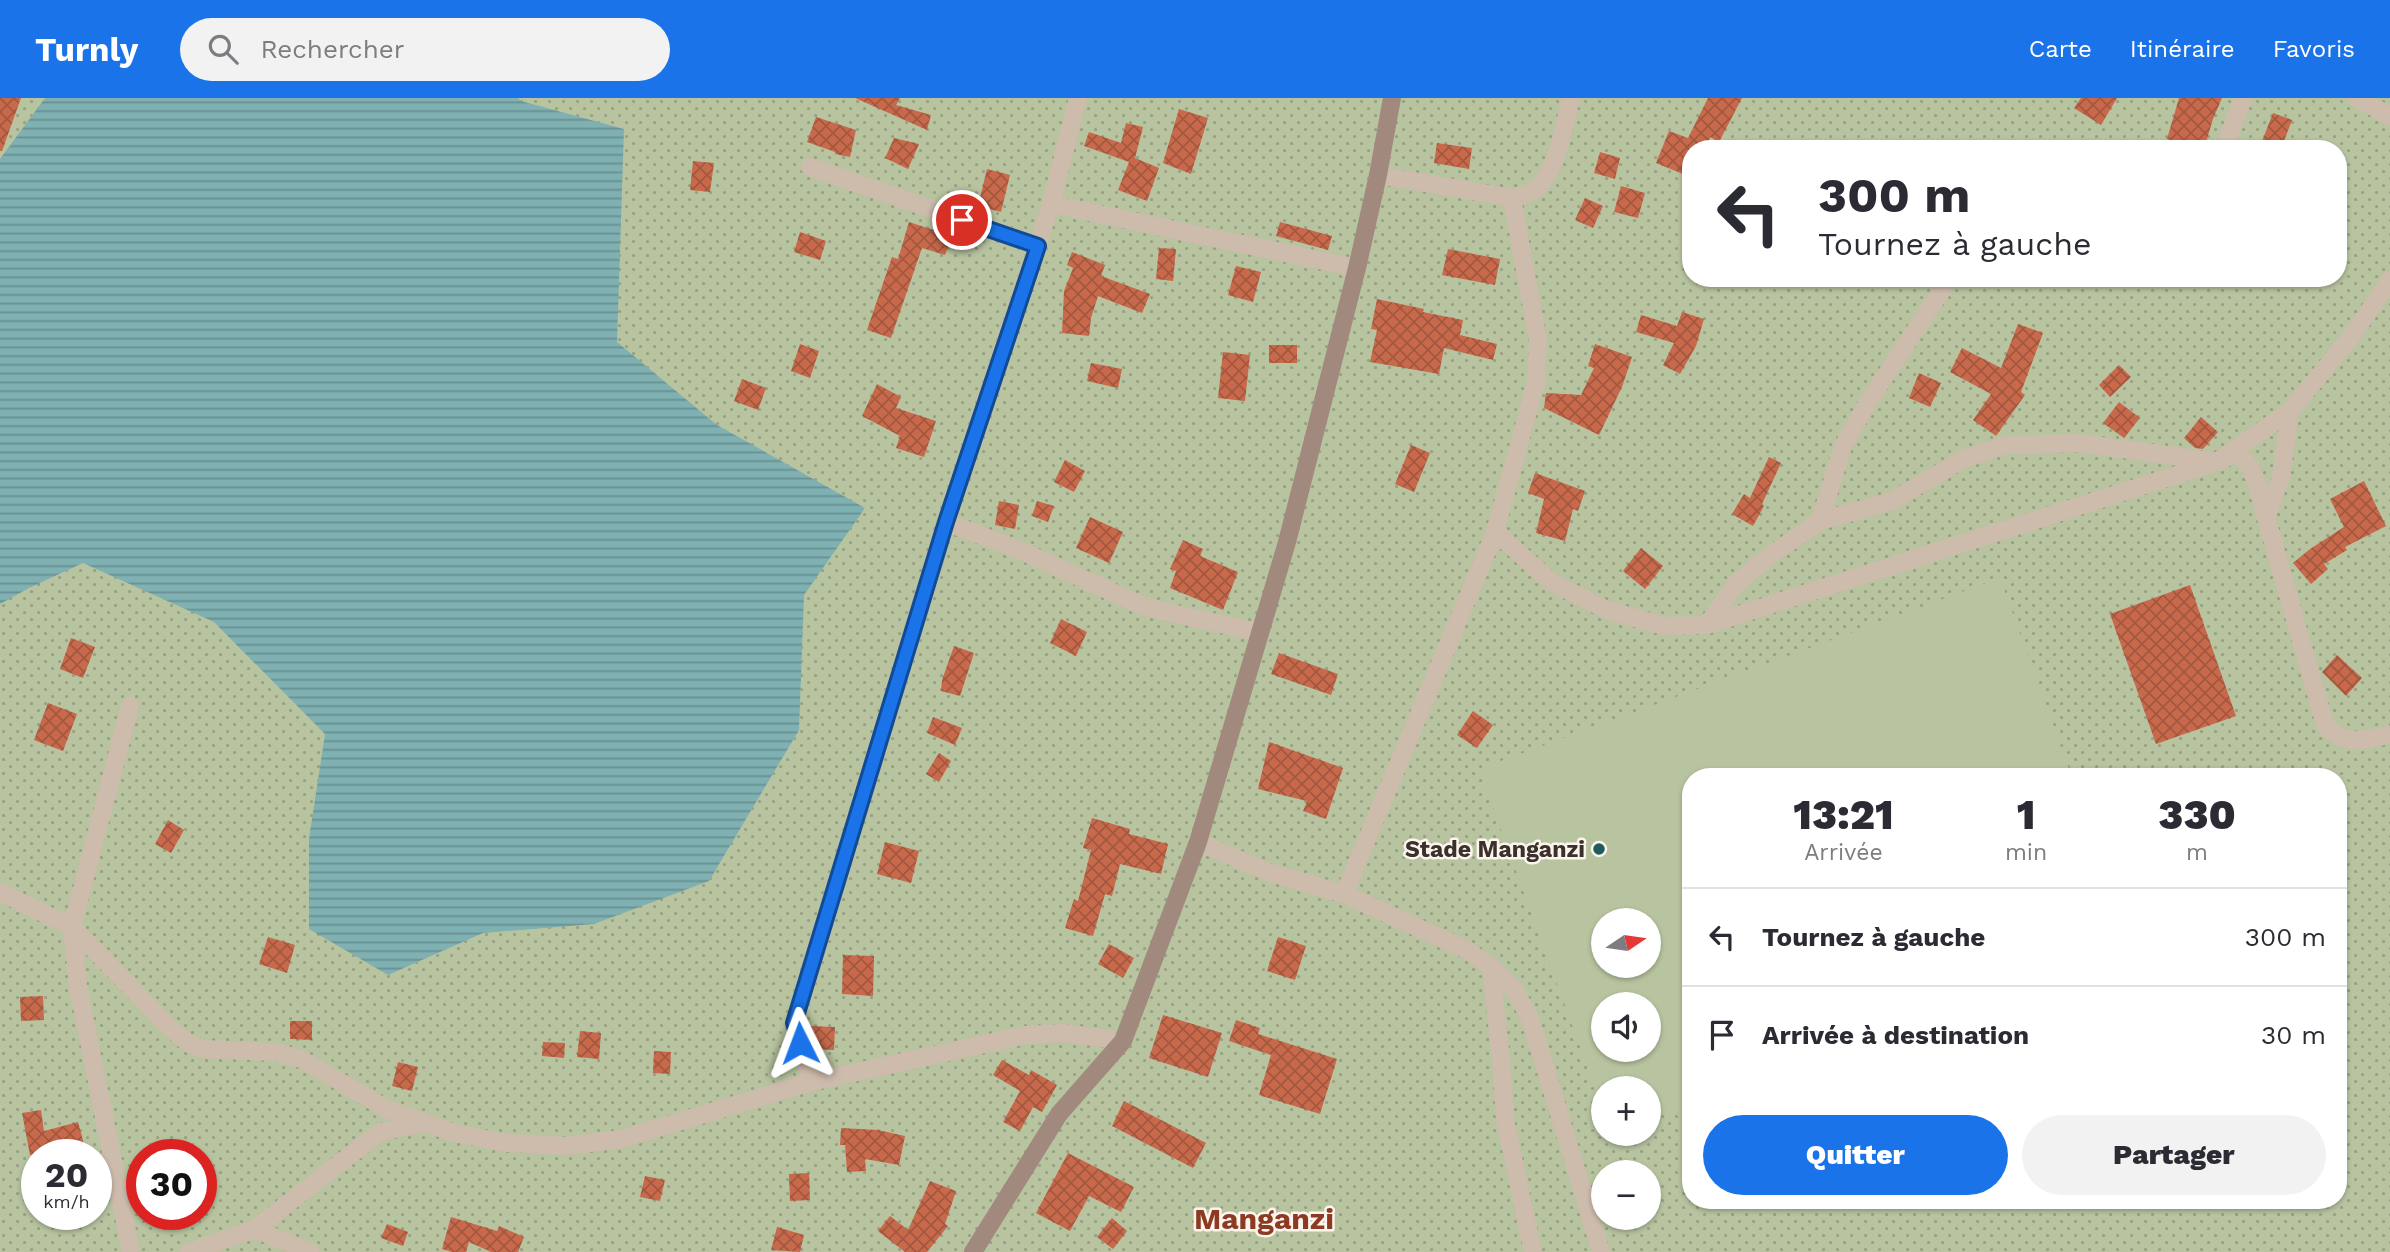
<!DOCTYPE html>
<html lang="fr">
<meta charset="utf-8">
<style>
:root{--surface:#fff;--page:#f2f2f3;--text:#2b2b33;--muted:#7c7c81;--line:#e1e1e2;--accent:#1a73e8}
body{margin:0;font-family:"Work Sans",sans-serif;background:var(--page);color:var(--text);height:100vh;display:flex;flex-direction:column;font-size:26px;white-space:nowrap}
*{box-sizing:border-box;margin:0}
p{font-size:23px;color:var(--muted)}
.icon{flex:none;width:38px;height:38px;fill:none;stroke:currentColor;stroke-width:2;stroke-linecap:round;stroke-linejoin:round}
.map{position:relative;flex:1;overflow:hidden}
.sheet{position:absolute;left:1682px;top:670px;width:665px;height:441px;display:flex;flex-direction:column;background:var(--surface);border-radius:28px;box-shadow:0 2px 5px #0004}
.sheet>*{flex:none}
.top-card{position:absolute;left:1682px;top:42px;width:665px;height:147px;border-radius:28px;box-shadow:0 2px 5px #0004;background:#fff;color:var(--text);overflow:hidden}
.needle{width:46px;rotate:77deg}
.fabs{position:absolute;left:1591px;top:810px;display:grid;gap:14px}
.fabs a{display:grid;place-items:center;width:70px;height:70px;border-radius:50%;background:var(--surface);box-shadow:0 2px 5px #0004;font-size:35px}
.speed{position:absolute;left:21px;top:1041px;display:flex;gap:14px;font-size:35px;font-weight:700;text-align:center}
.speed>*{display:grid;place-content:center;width:91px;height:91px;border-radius:50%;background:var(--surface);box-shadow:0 2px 5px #0004;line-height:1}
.speed small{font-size:18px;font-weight:400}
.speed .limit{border:10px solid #d22;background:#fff;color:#111}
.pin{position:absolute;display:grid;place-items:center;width:60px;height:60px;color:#fff;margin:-30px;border:4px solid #fff;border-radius:50%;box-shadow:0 2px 7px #0007}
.me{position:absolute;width:77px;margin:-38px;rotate:357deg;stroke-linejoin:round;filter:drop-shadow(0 0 5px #0008)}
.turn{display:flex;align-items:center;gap:24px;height:147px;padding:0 21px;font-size:32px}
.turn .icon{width:91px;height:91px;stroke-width:2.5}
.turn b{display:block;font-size:49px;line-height:60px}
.eta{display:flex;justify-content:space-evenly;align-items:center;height:119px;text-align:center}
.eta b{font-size:42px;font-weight:800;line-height:49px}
.action{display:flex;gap:14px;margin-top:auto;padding:14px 21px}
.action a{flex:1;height:80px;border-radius:42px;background:var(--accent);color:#fff;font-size:28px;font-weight:800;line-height:80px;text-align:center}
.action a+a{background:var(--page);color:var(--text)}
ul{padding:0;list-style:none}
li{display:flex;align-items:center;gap:21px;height:98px;padding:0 21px;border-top:2px solid var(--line)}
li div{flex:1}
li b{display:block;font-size:26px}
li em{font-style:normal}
header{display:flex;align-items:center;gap:42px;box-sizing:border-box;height:98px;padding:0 35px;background:var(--accent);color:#fff}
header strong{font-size:33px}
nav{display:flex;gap:38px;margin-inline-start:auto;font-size:24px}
.search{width:490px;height:63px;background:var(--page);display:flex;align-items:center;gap:18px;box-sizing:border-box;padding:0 24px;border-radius:38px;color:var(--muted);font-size:26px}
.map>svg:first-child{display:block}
.grass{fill:url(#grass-dots);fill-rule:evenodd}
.garden{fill:#b8c4a0;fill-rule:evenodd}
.water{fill:url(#water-rules)}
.building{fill:url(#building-cross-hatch)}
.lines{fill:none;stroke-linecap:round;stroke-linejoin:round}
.street{stroke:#cdbbac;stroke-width:18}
.secondary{stroke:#a18a7d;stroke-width:18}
.route-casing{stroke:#114b97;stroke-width:18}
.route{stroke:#1a73e8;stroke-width:12}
.poi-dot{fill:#1f5a5e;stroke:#fbf5ee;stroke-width:2.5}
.labels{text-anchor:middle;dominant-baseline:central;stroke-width:5;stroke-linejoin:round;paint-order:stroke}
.poi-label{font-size:23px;font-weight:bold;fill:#3b302b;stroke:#fbf5ee;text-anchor:end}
.district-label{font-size:30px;font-weight:bold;fill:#8c3b22;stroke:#fbf5ee}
</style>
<header>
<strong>Turnly</strong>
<div class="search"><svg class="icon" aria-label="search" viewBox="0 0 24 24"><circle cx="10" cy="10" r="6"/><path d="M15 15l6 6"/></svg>Rechercher</div>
<nav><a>Carte</a><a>Itinéraire</a><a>Favoris</a></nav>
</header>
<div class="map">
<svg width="2390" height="1154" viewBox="0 0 2390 1154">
<defs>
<pattern id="grass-dots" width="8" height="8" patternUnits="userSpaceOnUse" patternTransform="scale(1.75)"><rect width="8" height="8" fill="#b8c4a0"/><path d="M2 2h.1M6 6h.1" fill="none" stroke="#97a083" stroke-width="1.8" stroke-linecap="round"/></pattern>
<pattern id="water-rules" width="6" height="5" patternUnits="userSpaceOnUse" patternTransform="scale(1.75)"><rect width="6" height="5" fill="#7fb0b2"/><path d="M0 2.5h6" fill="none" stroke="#699091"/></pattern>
<pattern id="building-cross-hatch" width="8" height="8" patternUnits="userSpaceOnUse" patternTransform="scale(1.75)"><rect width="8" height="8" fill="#c8694b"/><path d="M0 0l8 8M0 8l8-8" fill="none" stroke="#a4573f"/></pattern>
</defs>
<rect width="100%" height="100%" fill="#f4ebe1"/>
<path class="grass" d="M 0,0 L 2390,0 L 2390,1154 L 0,1154 ZM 1690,51 L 2338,51 L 2338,180 L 1690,180 ZM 1690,679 L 2338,679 L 2338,1102 L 1690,1102 ZM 1603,822 L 1648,822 L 1648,868 L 1603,868 ZM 1603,906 L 1648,906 L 1648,952 L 1603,952 ZM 1603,990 L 1648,990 L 1648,1036 L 1603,1036 ZM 37,1057 L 96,1057 L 96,1116 L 37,1116 ZM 142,1057 L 201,1057 L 201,1116 L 142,1116 ZM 1603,1074 L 1648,1074 L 1648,1120 L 1603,1120 Z"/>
<path class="garden" d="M 2000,480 L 2072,679 L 1690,679 L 1690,1007 L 1649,1022 L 1648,990 L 1603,990 L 1603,1012 L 1479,671 ZM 1603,822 L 1648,822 L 1648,868 L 1603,868 ZM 1603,906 L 1648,906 L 1648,952 L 1603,952 Z"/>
<polygon class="water" points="45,0 518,0 521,3 624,31 617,244 717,327 865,410 804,497 799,632 709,783 594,826 483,835 388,877 309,831 309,741 325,636 214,524 83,465 29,490 0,506 0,61"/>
<g class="building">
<polygon points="0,0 21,0 2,53 0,53"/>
<polygon points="855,0 900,0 896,7 931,17 927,32"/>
<polygon points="1708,0 1742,0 1719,44 1710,39 1706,51 1690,51 1690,79 1656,65 1669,33 1688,40"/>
<polygon points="2081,0 2117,0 2101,27 2074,10"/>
<polygon points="2179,0 2222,0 2213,21 2204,51 2167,41"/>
<polygon points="1179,11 1208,20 1191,76 1163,65"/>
<polygon points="2273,15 2292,22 2281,51 2259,51"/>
<polygon points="816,19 856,32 850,59 835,56 835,54 807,44"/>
<polygon points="1126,25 1143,29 1135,60 1159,70 1147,103 1118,92 1129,64 1084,48 1089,34 1121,45"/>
<polygon points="894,40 919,46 908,71 885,60"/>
<polygon points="1437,45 1472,50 1469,71 1434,65"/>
<polygon points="1600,54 1620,60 1615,81 1594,75"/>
<polygon points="693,63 714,65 710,94 690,92"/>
<polygon points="987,71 1010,77 1001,114 978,108"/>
<polygon points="1621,88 1645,95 1638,120 1614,114"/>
<polygon points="1585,100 1603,108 1593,130 1575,122"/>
<polygon points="909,124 952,138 945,157 922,150 891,240 867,232 892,159 898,161"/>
<polygon points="1280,124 1332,138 1328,152 1276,138"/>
<polygon points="800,134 826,143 820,162 794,154"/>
<polygon points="1159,150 1176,151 1173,183 1156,181"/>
<polygon points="1448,151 1500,161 1495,187 1442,177"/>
<polygon points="1072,154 1105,167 1101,178 1150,196 1142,215 1098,198 1091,220 1089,238 1062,235 1064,193 1073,170 1067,167"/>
<polygon points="1236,168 1261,174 1253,204 1228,197"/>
<polygon points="1377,201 1424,211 1423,214 1463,222 1460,237 1497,246 1493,262 1444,250 1439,276 1370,264 1377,232 1371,231"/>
<polygon points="1682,214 1704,221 1696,248 1680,276 1663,267 1674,245 1636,234 1641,217 1677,228"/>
<polygon points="2018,226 2043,235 2021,294 2025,297 1996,338 1973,322 1991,296 1950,274 1962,250 2001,270"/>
<polygon points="800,246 819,253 810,280 791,273"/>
<polygon points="1595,246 1632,259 1622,289 1599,337 1544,310 1546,295 1581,297 1594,270 1588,268"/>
<rect x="1269" y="247" width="28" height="18"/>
<polygon points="1223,254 1250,257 1245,303 1218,300"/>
<polygon points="1091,265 1122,271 1118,290 1087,283"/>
<polygon points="2119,267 2131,279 2110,299 2099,287"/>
<polygon points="1919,275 1941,285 1930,309 1909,300"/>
<polygon points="742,281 766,290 758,312 734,303"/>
<polygon points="877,286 901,299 896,310 936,323 924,359 896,350 900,338 862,318"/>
<polygon points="2119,304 2140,320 2124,340 2103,325"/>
<polygon points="2201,319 2218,334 2203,351 2195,350 2184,340"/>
<polygon points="1411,347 1430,355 1414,394 1395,386"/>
<polygon points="1769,359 1781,365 1762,406 1764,408 1753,428 1732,416 1744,396 1750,400"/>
<polygon points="1065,362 1085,373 1074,394 1054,384"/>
<polygon points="1535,375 1585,393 1578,413 1573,411 1565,443 1536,435 1544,401 1528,395"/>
<polygon points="2364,383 2386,428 2345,449 2347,452 2324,466 2328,471 2311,486 2293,465 2310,451 2344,429 2330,401"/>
<polygon points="999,403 1019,407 1015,431 995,427"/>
<polygon points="1037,403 1054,408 1048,424 1032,418"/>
<polygon points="1090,419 1123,434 1109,465 1076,450"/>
<polygon points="1183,442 1203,451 1200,458 1238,474 1223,512 1170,490 1176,473 1170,471"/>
<polygon points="1641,450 1663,468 1645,491 1623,473"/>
<polygon points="2190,487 2236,618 2156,646 2110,516"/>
<polygon points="1061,521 1087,534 1076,558 1050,545"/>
<polygon points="71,540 95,549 83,580 60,571"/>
<polygon points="954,548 974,555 960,598 941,593 942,582"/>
<polygon points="1279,555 1338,576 1331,597 1271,576"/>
<polygon points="2337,557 2362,580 2346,598 2322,574"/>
<polygon points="48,605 77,616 63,653 34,642"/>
<polygon points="1473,613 1493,627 1477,650 1457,637"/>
<polygon points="933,619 962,630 955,647 927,635"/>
<polygon points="1269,644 1343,670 1326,721 1303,713 1307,703 1258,691"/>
<polygon points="939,655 951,663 939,684 926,676"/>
<polygon points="1092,720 1130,731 1129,736 1168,746 1161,776 1120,766 1112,798 1105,796 1093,838 1065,830 1074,801 1078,803 1091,752 1083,750"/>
<polygon points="168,722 184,732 171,755 155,746"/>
<polygon points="885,744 919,753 911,785 877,776"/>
<polygon points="268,839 295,847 287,875 259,866"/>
<polygon points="1278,839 1306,848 1295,882 1267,873"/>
<polygon points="1109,846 1134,860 1123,880 1098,866"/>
<polygon points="843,857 874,858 873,898 842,896"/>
<polygon points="43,898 44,922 21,923 20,899"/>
<polygon points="1163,917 1222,935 1208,979 1149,960"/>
<polygon points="1236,922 1260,930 1258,936 1337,961 1320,1016 1259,997 1271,957 1229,943"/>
<polygon points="290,923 312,923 312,942 290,941"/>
<polygon points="810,928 835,929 834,952 813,951"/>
<polygon points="580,933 601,935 599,961 577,959"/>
<polygon points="543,944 565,945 564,960 542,958"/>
<polygon points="654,953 671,954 670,976 653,975"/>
<polygon points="1002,962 1029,977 1031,972 1057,987 1042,1014 1033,1009 1020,1033 1003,1024 1020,993 993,977"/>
<polygon points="398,964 418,969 412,993 392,988"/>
<polygon points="1124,1003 1206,1045 1193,1070 1112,1028"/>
<polygon points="41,1012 44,1033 78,1024 87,1057 30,1057 22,1015"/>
<polygon points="841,1030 878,1032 905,1038 899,1067 865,1061 866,1073 847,1074 845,1047 840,1047"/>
<polygon points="1068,1055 1134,1089 1121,1114 1089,1098 1070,1133 1036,1115"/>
<polygon points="809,1075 810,1102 790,1103 789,1076"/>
<polygon points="645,1078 665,1082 660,1103 640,1099"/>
<polygon points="930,1083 956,1093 945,1126 948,1128 927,1154 905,1154 878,1133 890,1118 908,1132"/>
<polygon points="451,1119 497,1133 499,1128 524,1139 518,1154 491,1154 469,1144 466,1154 452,1154 442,1151"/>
<polygon points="1112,1120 1127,1133 1113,1151 1097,1139"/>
<polygon points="387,1126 408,1134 403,1148 381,1140"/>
<polygon points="777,1129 804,1137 800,1154 771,1152"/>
</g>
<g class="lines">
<g class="street">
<polyline points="2357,0 2390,18"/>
<polyline points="2224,51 2243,0"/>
<polyline points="810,69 1038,148"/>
<path d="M 1512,100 C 1518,98 1527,96 1533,93 C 1557,77 1564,26 1571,0"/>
<polyline points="1051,106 1357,170"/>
<polyline points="2266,420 2281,379 2290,313"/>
<polyline points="1820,423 1892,403 1963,361 2006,347 2079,345 2217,364 2290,313 2351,239 2390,182"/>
<polyline points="946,424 1024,454 1145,509 1261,535"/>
<path d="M 1495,434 L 1553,485 L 1607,512 L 1664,528 L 1707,527 L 2217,364 L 2236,355 L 2250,368 L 2257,387 L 2325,627 C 2346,650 2362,641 2390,637"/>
<polyline points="1707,527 1736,486 1768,459 1820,423 1843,348 1870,301 1950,180"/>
<polyline points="130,608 72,829 78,888 131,1154"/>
<polyline points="1198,744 1268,774 1344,796 1467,852 1491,869 1514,891 1530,920 1601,1154"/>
<polyline points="0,794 72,829 167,927 188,945 202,951 275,954 301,961 387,1011 454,1035 507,1045 565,1048 621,1041 811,984 1026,937 1064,935 1123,943"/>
<polyline points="1344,796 1495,434 1536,284 1538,243 1512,100 1378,77"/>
<polyline points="1491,869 1501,962 1505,1022 1533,1154"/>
<polyline points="811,984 794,925 946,424 1051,106 1078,0"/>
<polyline points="255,1131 310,1154"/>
<polyline points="189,1154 255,1131 380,1034 423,1025"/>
</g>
<polyline class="secondary" points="973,1154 1059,1016 1123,943 1198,744 1287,444 1357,170 1378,77 1392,0"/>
</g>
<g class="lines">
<defs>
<polyline id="route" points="800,945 794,925 946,424 1038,148 962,122"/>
</defs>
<use href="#route" class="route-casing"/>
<use href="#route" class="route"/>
</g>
<circle class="poi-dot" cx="1599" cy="751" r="7"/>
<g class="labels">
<g class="poi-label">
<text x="1585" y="751">Stade Manganzi</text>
</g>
<g class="district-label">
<text x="1264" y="1120">Manganzi</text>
</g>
</g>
</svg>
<div class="fabs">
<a><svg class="needle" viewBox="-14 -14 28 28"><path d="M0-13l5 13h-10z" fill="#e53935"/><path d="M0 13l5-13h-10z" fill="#7c7c81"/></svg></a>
<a><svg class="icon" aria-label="sound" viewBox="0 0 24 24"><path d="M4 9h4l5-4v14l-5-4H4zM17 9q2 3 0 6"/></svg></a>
<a>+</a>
<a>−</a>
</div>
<div class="speed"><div>20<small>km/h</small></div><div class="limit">30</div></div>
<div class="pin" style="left:962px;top:122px;background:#d93025"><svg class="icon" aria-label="arrive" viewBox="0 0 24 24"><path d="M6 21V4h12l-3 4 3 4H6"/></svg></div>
<svg class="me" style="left:800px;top:945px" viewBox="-20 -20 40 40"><path d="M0-17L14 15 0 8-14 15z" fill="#1a73e8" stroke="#fff" stroke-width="4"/></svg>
<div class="top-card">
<div class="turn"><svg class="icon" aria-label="left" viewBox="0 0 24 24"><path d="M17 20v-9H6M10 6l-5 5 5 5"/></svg><div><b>300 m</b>Tournez à gauche</div></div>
</div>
<section class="sheet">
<div class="eta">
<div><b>13:21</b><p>Arrivée</p></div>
<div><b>1</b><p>min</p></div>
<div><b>330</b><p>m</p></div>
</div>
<ul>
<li><svg class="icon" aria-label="left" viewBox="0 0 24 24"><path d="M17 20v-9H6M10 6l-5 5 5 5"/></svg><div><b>Tournez à gauche</b></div><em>300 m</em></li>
<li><svg class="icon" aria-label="arrive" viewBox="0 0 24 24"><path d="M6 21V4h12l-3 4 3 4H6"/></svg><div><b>Arrivée à destination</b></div><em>30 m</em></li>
</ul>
<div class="action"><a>Quitter</a><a>Partager</a></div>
</section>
</div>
